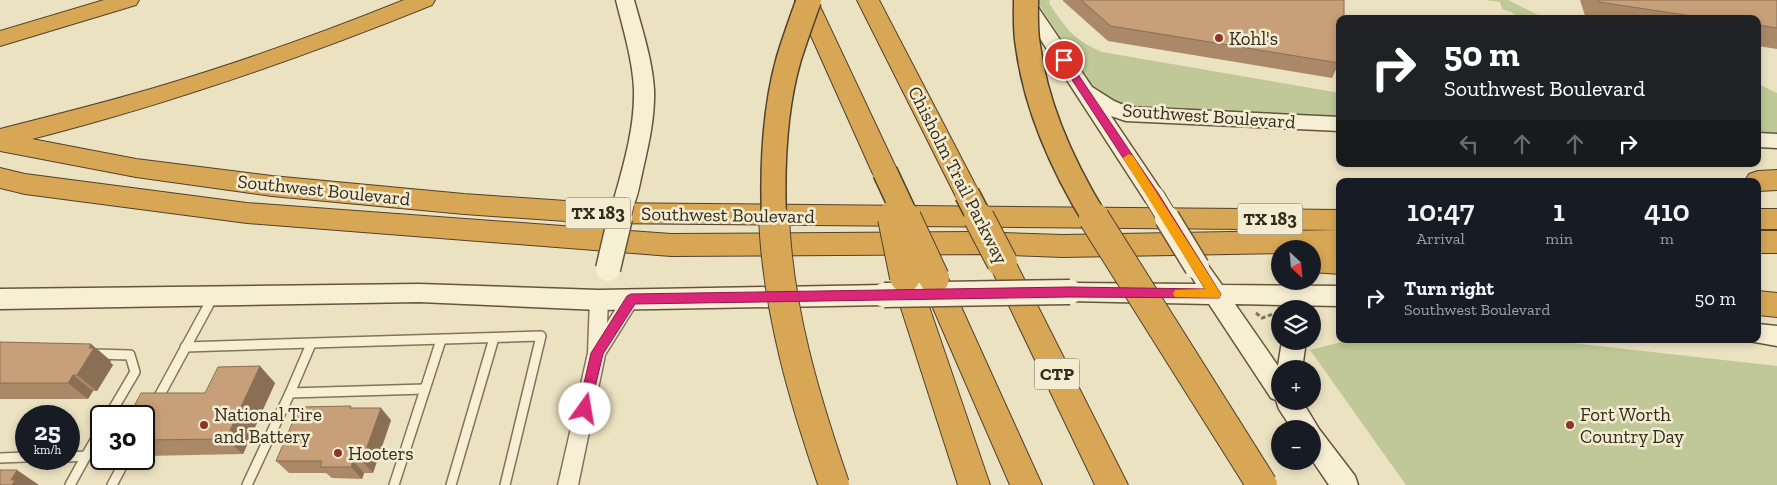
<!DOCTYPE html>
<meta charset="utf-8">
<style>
:root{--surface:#171b24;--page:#20242c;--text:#f1f3f6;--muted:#9ea1a6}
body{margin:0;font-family:"Zilla Slab",serif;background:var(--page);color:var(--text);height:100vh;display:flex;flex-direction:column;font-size:19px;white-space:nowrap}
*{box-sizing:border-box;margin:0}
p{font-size:16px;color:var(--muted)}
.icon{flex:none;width:28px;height:28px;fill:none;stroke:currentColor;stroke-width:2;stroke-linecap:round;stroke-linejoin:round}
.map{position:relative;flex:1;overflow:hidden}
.drawer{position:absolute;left:1336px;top:178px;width:425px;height:165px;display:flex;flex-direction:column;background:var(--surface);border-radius:10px;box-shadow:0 2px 8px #0003}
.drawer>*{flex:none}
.guide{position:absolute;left:1336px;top:15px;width:425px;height:152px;border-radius:10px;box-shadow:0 2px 8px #0003;background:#202124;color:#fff;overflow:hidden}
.needle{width:32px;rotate:154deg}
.fabs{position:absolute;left:1271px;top:240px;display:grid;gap:10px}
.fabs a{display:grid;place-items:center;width:50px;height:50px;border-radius:50%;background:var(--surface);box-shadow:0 2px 8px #0003;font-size:25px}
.speed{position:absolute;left:15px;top:405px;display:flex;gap:10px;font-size:25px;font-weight:700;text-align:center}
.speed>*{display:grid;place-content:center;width:65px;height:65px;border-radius:50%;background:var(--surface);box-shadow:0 2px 8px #0003;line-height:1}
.speed small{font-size:12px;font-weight:400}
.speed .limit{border:2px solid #111;border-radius:8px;background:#fff;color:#111}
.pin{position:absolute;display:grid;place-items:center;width:42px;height:42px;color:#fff;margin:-21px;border:2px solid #fff;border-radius:50%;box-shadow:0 1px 5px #0007}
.me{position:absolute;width:55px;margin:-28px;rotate:13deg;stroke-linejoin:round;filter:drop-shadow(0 0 4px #0008)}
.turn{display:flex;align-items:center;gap:18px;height:105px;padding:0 25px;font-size:22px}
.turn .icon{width:65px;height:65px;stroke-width:2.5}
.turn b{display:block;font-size:35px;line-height:42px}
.lanes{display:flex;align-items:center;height:48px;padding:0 25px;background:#0003;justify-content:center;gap:25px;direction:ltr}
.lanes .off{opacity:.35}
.eta{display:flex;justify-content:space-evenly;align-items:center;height:85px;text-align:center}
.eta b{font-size:30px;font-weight:600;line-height:35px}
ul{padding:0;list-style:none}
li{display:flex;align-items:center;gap:15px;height:70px;padding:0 25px}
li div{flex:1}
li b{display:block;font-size:19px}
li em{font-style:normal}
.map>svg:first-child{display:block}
.green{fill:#bfc896}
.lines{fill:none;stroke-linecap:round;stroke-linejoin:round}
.service-casing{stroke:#84735a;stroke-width:12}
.minor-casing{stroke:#84735a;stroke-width:3}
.secondary-casing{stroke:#65543d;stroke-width:3}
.motorway-casing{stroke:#51412e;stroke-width:2}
.path{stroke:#84735a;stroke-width:3;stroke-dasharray:4.5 2.5;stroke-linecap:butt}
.service{stroke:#f7efd4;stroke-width:9}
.minor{fill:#f7efd4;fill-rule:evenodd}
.secondary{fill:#f7efd4;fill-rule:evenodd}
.motorway{fill:#d7a756;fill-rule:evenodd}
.secondary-bridge-far1-casing{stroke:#65543d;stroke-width:22;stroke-linecap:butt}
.secondary-bridge-casing{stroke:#65543d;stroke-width:27;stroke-linecap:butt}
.motorway-bridge-far1-casing{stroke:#51412e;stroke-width:27;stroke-linecap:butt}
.motorway-bridge-casing{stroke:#51412e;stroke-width:32;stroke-linecap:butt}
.secondary-bridge-far1{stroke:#f7efd4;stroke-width:20}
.secondary-bridge{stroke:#f7efd4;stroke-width:24}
.motorway-bridge-far1{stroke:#d7a756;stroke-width:24}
.motorway-bridge{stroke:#d7a756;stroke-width:30}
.wall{fill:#ab8968}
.shaded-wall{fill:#8b6f55}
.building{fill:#c79f79;stroke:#8b6f55}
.route{fill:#db2777;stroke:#8e194d}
.slow{fill:#f59e0b}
.poi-dot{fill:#8f342d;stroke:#f3ecd0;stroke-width:2}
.labels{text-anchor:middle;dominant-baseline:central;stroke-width:5;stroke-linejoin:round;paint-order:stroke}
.shield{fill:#f3ecd0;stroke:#6d6453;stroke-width:1}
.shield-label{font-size:18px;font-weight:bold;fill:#342a1d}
.poi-label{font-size:19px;fill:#342a1d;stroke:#f3ecd0;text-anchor:start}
.street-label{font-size:19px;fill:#342a1d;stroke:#f3ecd0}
</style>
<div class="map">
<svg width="1777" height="485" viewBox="0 0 1777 485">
<rect width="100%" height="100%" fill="#ebe2c1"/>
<g class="green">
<path d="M 1036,0 L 1050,0 L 1049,3 C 1065,28 1074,40 1102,52 L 1340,93 L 1340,119 L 1121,107 L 1096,91 Z"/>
<polygon points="1485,0 1508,0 1546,19 1521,19 1511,12 1502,9 1500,2"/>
<polygon points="1758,84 1777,93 1777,134 1758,133"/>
<polygon points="1353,339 1536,339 1777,366 1777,485 1406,485 1310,350"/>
</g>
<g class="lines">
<defs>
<g id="service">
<polyline points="311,344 290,393 425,389"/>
<polyline points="185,347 541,336 505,485"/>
<polyline points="92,354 130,355 135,372 109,416"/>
<polyline points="156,402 214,295"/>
<polyline points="69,457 86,456 101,430"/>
<polyline points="0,458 26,457"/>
<polyline points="70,485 86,456"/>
<polyline points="112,485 126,459"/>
<polyline points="247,485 290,393"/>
<polyline points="394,485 441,340"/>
<polyline points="451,485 494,338"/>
</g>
<polygon id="minor" points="631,292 637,294 640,299 605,355 578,485 558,485 588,353 590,300 593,295 599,293 605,295 608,300 607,323 625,294"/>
<g id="secondary">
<path d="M 616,0 L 634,0 C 642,29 652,59 654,89 C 655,116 649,143 643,169 C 640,182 638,197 632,209 L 624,211 L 616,209 L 613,203 C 623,167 635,128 634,90 C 633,60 623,29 616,0 Z"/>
<polygon points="1015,0 1033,0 1092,87 1114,101 1128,107 1340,117 1340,131 1126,121 1111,116 1165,196 1162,202 1154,204 1146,202"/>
<polygon points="1758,133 1777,134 1777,148 1758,147"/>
<polygon points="1197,258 1205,261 1222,285 1340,286 1340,306 1235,304 1278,366 1282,341 1306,341 1302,369 1280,369 1280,401 1302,401 1319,429 1355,476 1358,485 1329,485 1312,460 1312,429 1292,429 1279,409 1276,400 1271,398 1209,304 1070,301 1062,299 1058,292 1062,285 1070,283 1196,284 1186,267 1189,261"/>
<polygon points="419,284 599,290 884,285 892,288 896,295 892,302 884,305 599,310 419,302 0,309 0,289"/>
<polygon points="1758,324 1777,326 1777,346 1749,341 1748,339 1758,339"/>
</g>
<g id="motorway">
<polygon points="104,0 139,0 136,5 0,46 0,31"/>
<path d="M 404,0 L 435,0 L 432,5 C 301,58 169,104 32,139 L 136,159 L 272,176 L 464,194 L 595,203 L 1340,210 L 1340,230 L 595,223 L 464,214 L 272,196 L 136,177 L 0,151 L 0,129 C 51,116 103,103 154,88 C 239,63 322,33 404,0 Z"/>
<polygon points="795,0 817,0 898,172 894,179 885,181 876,179 872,172"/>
<polygon points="857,0 879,0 980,194 976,201 967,204 958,201"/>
<polygon points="0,168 25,174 247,203 671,234 970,232 1063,235 1340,230 1340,252 1337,252 1340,252 1340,274 1312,272 1312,249 1280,249 1280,253 1063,257 1012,255 1128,485 1095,485 988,262 992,254 671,256 247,223 25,194 0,188"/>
<polygon points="1777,170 1777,190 1758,191 1758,181 1745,181 1749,174 1758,171"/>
<rect x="1758" y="209" width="19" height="20"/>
<rect x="1758" y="231" width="19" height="22"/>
<polygon points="905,266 915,269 919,277 990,485 958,485 891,277 895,269"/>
<polygon points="934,267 944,270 948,278 1042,485 1010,485 920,278 924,270"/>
<polygon points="1758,291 1777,293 1777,317 1758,315"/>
</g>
</defs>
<use href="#service" class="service-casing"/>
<use href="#minor" class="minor-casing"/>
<use href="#secondary" class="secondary-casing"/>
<use href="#motorway" class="motorway-casing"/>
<polyline class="path" points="1256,313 1262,318 1276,313 1280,315"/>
<use href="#service" class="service"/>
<use href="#minor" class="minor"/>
<use href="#secondary" class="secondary"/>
<use href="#motorway" class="motorway"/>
<defs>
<g id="secondary-bridge-far1">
<polyline points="1154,196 1168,219"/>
<polyline points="620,219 624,203"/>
</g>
<g id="secondary-bridge">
<polyline points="1167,218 1197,267"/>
<polyline points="608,269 620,218"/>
<polyline points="884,295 1070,292"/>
</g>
<g id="motorway-bridge-far1">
<path d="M 1026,0 C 1026,15 1025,31 1028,46 C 1036,108 1062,165 1095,219"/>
<polyline points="885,172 907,219"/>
<polyline points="967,194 980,219"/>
<polyline points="892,213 893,219"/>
<path d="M 774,219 C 772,166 774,110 789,58 C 795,39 802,19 809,0"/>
</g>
<g id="motorway-bridge">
<path d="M 774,218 C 778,310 804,398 834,485"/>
<polyline points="893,218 905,277"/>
<polyline points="906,218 934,278"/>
<polyline points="979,218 1002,262"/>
<polyline points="1094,218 1262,485"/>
</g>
</defs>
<use href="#secondary-bridge-far1" class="secondary-bridge-far1-casing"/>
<use href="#secondary-bridge" class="secondary-bridge-casing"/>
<use href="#motorway-bridge-far1" class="motorway-bridge-far1-casing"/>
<use href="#motorway-bridge" class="motorway-bridge-casing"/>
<use href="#secondary-bridge-far1" class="secondary-bridge-far1"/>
<use href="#secondary-bridge" class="secondary-bridge"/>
<use href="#motorway-bridge-far1" class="motorway-bridge-far1"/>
<use href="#motorway-bridge" class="motorway-bridge"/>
</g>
<g class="wall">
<polygon points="1063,0 1344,0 1340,19 1340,29 1338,34 1339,63 1332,78 1108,41 1063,1"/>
<polygon points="1580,0 1777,0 1777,49 1758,46 1758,19 1586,19"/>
<polygon points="0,342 91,344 111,361 110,362 113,365 97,391 93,391 88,399 0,399"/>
<polygon points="275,383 243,454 144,456 144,416 205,393"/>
<polygon points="352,408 391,420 373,473 364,473 362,479 332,478 326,473 289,473 276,461"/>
</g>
<g class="shaded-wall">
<polygon points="91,344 111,361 110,362 113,365 97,391 77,375"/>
<polygon points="260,366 275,383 243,454 226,439"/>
<polygon points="73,375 93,391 88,399 68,383"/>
<polygon points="381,408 391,420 373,473 362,461"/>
<polygon points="353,461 364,473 362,479 351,467"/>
<polygon points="17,470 39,485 12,485 11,480"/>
</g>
<g class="building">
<polygon points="1081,0 1344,0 1344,19 1340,19 1340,29 1338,28 1339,63 1111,26"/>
<polygon points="1598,0 1777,0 1777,28 1758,25 1758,19 1712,19 1599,2"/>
<polygon points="0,342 91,344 89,348 94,348 77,375 73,375 68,383 0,383"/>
<polygon points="260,366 226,439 144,440 144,416 129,416 141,393 205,393 218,367"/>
<polygon points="351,406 350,408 381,408 362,461 353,461 351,467 320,467 322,461 276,461 299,407"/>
<polygon points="0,470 17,470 11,480 15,480 12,485 0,485"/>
</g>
<polygon class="route" points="1064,57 1067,58 1158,193 1219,291 1221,294 1219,298 1070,297 635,304 603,354 589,413 585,415 580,413 578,409 591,353 627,296 631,294 1070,287 1205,289 1150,199 1059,60"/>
<polygon class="slow" points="1129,154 1133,156 1219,291 1221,294 1219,298 1175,297 1173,294 1175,290 1205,289 1123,158"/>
<g class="poi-dot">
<circle cx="1219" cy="38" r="5"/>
<circle cx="204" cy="425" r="5"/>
<circle cx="1570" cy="425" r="5"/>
<circle cx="338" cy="453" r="5"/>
</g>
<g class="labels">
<g class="shield">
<rect x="565.5" y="197.5" width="65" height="31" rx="4"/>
<rect x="1237.5" y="203.5" width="65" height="31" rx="4"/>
<rect x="1034.5" y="358.5" width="45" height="31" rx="4"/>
</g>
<g class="shield-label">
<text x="598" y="213">TX 183</text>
<text x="1270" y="219">TX 183</text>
<text x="1057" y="374">CTP</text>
</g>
<g class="poi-label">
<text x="1229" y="38">Kohl's</text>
<text x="214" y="414">National Tire<tspan x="214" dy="22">and Battery</tspan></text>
<text x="1580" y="414">Fort Worth<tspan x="1580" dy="22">Country Day</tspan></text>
<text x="348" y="453">Hooters</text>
</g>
<g class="street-label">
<text transform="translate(1209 116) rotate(4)">Southwest Boulevard</text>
<text transform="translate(958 175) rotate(63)">Chisholm Trail Parkway</text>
<text transform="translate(324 190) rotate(6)">Southwest Boulevard</text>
<text transform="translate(728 215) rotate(1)">Southwest Boulevard</text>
</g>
</g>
</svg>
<div class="fabs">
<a><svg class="needle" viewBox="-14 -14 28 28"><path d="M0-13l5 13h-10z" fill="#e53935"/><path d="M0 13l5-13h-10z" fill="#9ea1a6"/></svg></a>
<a><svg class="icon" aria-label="layers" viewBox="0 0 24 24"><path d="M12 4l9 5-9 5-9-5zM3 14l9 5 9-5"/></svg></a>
<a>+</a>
<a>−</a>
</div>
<div class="speed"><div>25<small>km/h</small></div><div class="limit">30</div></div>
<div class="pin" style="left:1064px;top:60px;background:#d93025"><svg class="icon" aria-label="arrive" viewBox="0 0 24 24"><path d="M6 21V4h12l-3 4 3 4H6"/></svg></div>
<svg class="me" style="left:585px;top:409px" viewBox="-20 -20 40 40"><circle r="19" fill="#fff"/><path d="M0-13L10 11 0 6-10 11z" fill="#db2777"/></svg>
<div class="guide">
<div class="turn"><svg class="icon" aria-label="right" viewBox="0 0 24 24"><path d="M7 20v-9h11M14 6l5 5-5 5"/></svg><div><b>50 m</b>Southwest Boulevard</div></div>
<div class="lanes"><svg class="icon off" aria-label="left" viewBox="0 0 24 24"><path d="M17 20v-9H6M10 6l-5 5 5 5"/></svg><svg class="icon off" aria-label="ahead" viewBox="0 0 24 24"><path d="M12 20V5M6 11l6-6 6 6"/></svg><svg class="icon off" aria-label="ahead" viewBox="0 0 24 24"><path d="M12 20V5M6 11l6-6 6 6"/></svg><svg class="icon" aria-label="right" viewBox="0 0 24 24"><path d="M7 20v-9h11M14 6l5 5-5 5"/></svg></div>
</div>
<section class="drawer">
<div class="eta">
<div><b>10:47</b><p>Arrival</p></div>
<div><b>1</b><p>min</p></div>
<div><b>410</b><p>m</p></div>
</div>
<ul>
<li><svg class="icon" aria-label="right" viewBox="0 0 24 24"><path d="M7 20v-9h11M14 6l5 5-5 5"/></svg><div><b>Turn right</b><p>Southwest Boulevard</p></div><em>50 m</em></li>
</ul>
</section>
</div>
